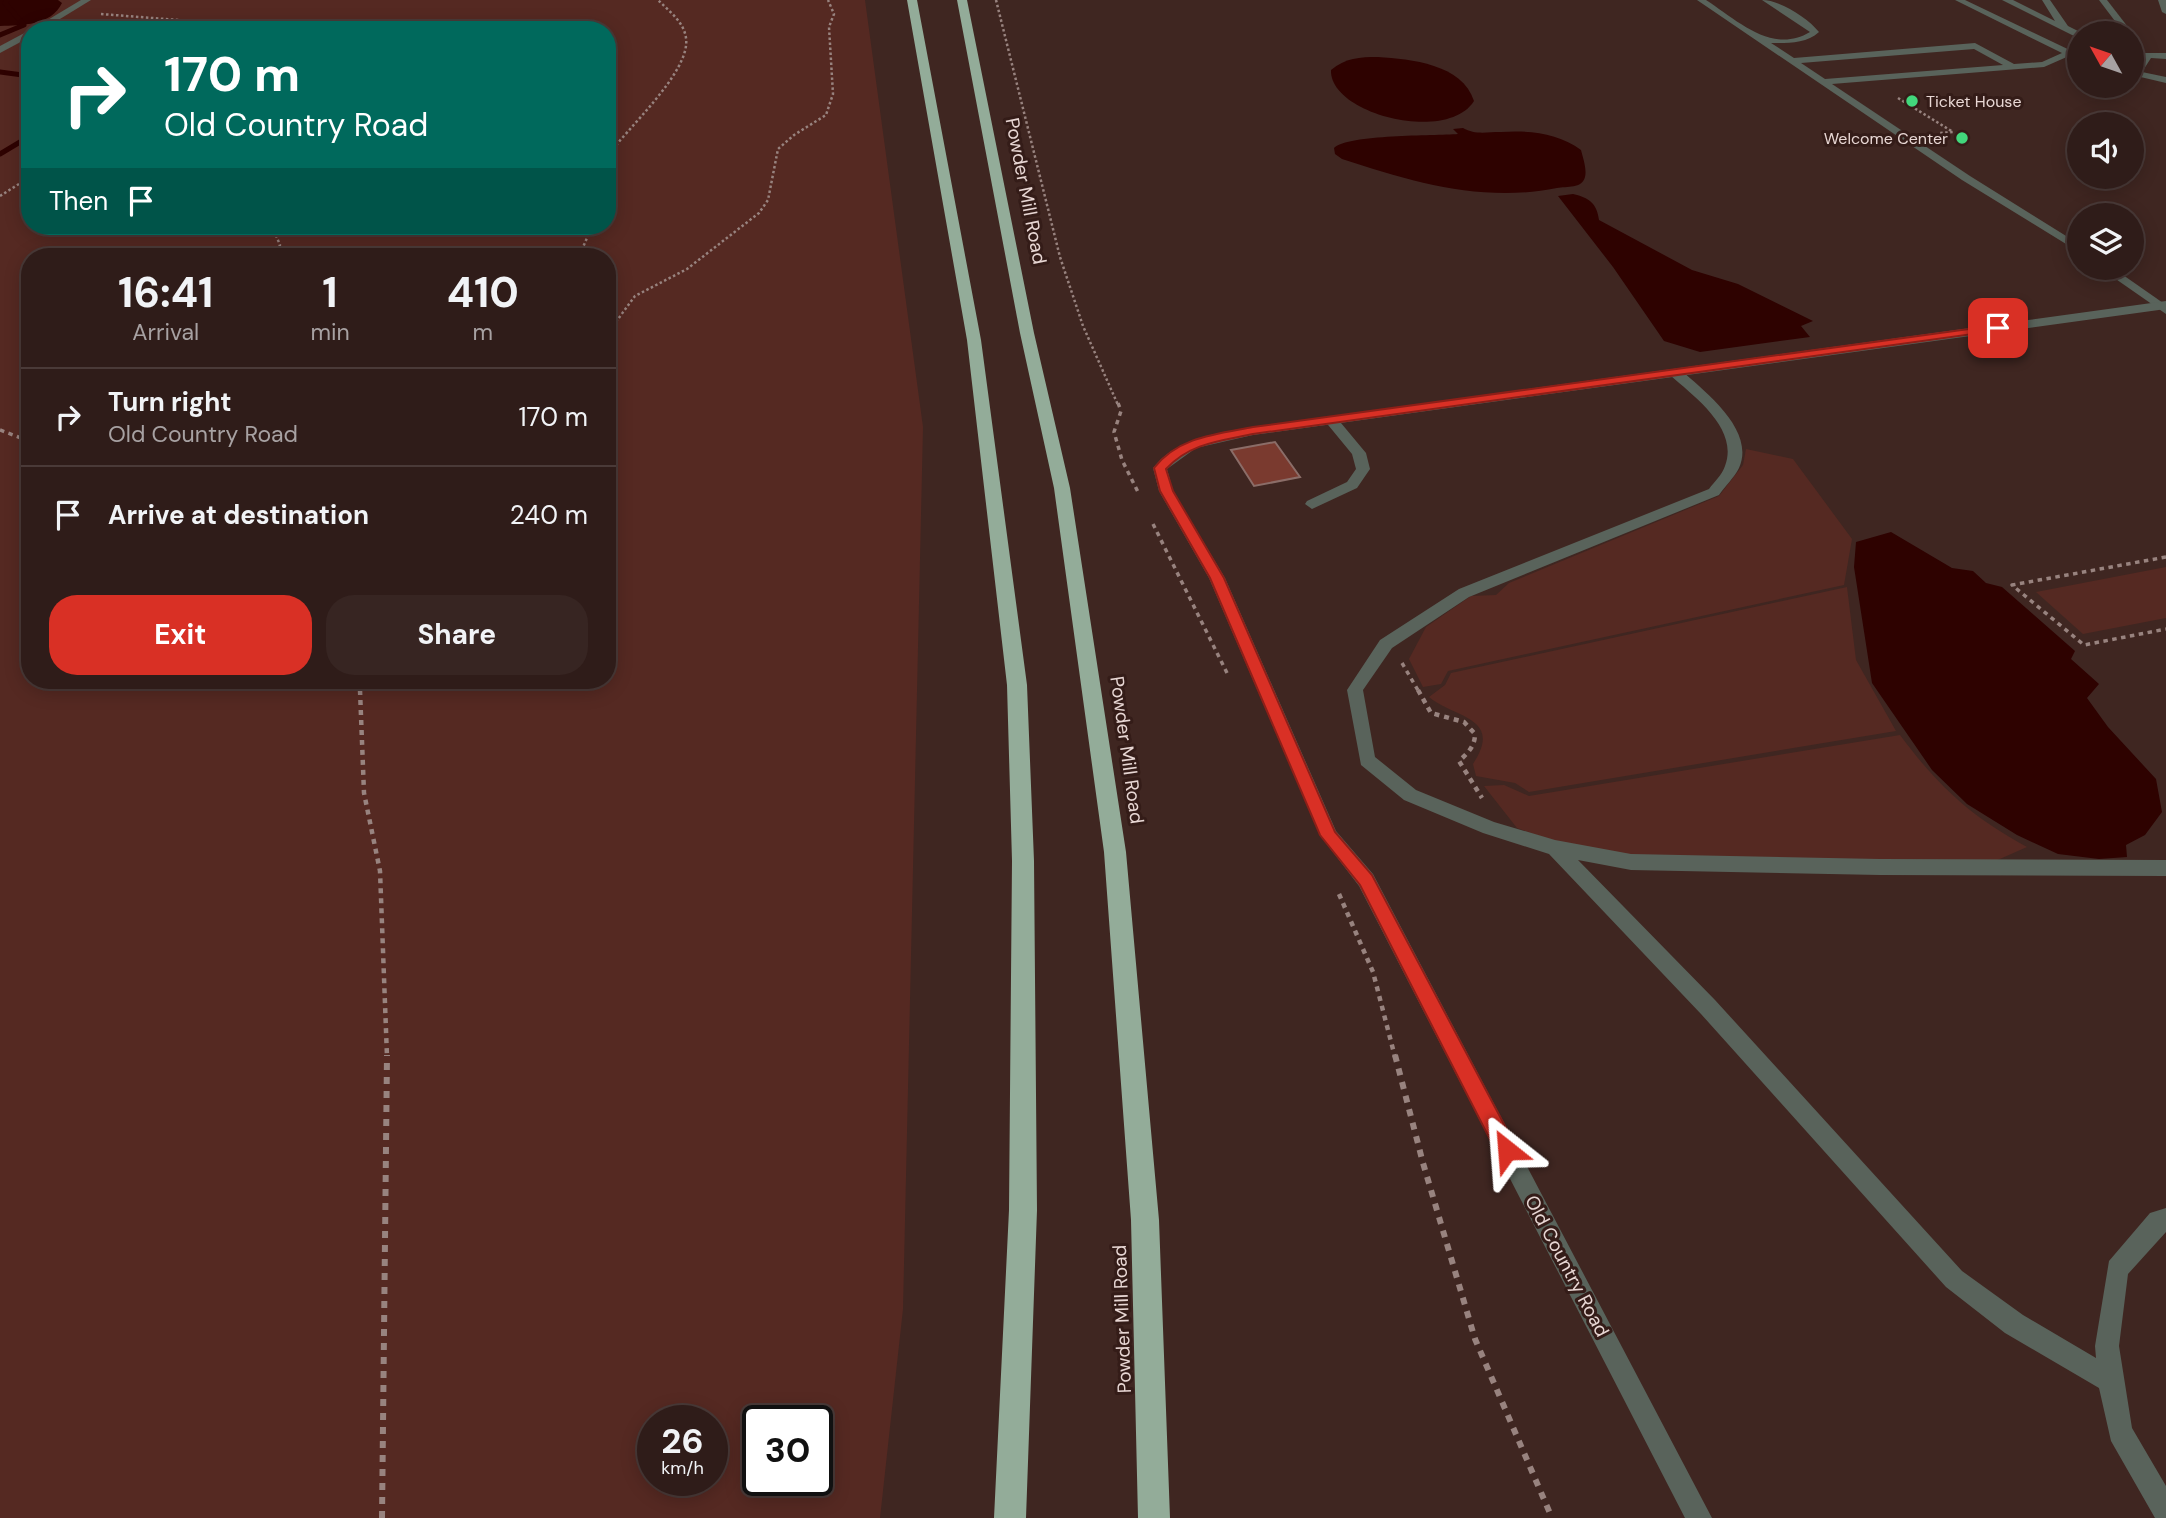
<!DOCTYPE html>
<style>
:root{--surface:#2f1c19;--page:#372522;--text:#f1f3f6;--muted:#a7a1a2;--line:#4a3a38;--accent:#d93025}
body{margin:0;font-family:"DM Sans",sans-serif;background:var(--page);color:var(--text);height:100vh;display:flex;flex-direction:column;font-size:26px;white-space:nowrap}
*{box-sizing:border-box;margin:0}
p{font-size:23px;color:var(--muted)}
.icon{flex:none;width:38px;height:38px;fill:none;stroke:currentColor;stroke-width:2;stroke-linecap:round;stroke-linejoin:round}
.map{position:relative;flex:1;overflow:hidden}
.drawer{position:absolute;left:21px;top:248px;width:595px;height:441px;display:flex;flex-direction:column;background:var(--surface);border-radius:28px;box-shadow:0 4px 18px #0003,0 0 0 2px var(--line)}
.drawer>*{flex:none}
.banner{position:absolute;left:21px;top:21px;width:595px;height:214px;border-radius:28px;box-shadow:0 4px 18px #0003,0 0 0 2px var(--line);background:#00695c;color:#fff;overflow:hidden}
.needle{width:46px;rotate:310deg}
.tools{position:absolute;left:2067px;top:21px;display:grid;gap:14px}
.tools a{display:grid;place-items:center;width:77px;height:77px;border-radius:50%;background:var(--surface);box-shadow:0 4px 18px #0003,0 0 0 2px var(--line);font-size:35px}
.speed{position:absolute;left:637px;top:1405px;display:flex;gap:14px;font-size:35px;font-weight:700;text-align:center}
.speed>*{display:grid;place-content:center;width:91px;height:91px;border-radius:50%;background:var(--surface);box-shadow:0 4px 18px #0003,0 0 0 2px var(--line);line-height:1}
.speed small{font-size:18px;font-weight:400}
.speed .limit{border:4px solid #111;border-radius:10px;background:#fff;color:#111}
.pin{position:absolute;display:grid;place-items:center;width:60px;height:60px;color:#fff;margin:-30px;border-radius:14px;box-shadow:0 4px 10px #0006}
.me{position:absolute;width:77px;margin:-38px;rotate:332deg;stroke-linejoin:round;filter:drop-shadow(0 0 5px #0008)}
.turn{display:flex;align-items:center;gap:24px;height:147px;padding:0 28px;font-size:32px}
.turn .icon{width:91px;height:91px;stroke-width:2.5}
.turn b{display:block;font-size:49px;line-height:60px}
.then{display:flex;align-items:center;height:66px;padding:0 28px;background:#0003;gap:14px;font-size:26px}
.eta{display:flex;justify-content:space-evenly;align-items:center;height:119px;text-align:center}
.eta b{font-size:42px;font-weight:700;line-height:49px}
.button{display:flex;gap:14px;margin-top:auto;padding:14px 28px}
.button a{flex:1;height:80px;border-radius:28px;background:var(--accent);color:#fff;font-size:28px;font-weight:700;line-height:80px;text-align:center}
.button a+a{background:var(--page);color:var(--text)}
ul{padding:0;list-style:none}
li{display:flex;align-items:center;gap:21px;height:98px;padding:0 28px;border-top:2px solid var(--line)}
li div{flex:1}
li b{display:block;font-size:26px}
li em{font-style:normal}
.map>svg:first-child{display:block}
.green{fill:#552922;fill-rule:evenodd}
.water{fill:#2e0200}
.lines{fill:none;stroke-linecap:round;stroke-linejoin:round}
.stream{stroke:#2e0200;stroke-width:5}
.building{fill:#7a3a2f;stroke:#8b6d68;stroke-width:2}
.path-far3{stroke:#98837f;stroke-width:2.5;stroke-dasharray:2.5 2.5;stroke-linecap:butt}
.path-far2{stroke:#98837f;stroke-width:3.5;stroke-dasharray:4.5 4.5;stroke-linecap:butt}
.path-far1{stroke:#98837f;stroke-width:4.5;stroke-dasharray:5 5;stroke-linecap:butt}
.path{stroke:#98837f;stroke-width:6;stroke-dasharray:7 7;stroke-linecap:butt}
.lane{fill:#59635b;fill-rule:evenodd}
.street{fill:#59635b;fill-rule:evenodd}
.highway{fill:#93ac99;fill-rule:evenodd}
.route{fill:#d93025;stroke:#8d1f18;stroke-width:2}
.poi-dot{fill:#42d77c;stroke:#341c18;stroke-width:2.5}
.labels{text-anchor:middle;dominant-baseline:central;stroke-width:6;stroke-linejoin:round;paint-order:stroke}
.far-poi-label{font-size:16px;fill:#e8d7d4;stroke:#341c18;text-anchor:start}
.street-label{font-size:19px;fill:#e8d7d4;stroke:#341c18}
</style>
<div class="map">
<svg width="2166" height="1518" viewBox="0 0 2166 1518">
<rect width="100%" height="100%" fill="#3f2621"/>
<g class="green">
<path d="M 0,0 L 865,0 L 923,427 L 903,1309 L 880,1518 L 0,1518 ZM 30,30 L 607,30 L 607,226 L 30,226 ZM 30,257 L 607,257 L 607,681 L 30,681 ZM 653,1421 L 712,1421 L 712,1480 L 653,1480 ZM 758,1421 L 817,1421 L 817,1480 L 758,1480 Z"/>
<polygon points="1746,449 1793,459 1852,539 1844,585 1448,671 1441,684 1423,687 1409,659 1426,627 1471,596 1496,595 1509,583 1719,496 1743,465"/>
<polygon points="2166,567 2166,618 2083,634 2036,592"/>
<path d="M 1847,587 L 1856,660 L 1896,731 L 1529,792 L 1515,783 L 1476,776 L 1473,764 C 1504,717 1454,718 1429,697 L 1445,685 L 1451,673 Z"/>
<path d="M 1900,735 C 1938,786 1970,816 2027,847 L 1993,862 L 1628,857 L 1559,843 L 1517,828 L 1484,786 L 1504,785 L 1529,796 Z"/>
</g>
<g class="water">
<path d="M 0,0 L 58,0 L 62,3 C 51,26 22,25 0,26 Z"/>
<path d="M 1378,57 C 1411,59 1462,64 1474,101 C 1447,144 1329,114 1331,70 C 1345,58 1360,57 1378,57 Z"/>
<path d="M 1463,128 C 1475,135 1486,132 1501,132 C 1528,130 1559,133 1581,150 C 1583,158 1587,169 1585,177 C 1582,189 1567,186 1557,188 C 1482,203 1413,182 1342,159 L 1335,154 L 1334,148 C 1348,134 1434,136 1458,134 L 1453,129 Z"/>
<path d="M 1573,194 C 1590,198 1597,204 1599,220 L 1692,270 L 1738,284 L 1813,321 L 1801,326 L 1810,337 L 1700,352 L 1664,341 L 1613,267 L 1558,196 Z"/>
<polygon points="1891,532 1952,568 1973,571 1986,583 2002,587 2075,651 2071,659 2099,684 2087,698 2108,727 2156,779 2162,812 2145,835 2126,845 2127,857 2099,859 2058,854 2017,835 1967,804 1932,770 1872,683 1854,567 1856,542"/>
</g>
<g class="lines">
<g class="stream">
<polyline points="0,35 24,25 5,3 7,0"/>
<polyline points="0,72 30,76"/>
<polyline points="0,154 30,136"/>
</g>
</g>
<polygon class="building" points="1275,442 1300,477 1254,486 1231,450"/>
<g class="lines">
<g class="path-far3">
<polyline points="996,0 1060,257 1083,326 1118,405"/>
<polyline points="101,14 307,30"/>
<polyline points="1898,98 1953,132 1939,133"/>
<path d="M 607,157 C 625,130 691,72 686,38 C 684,22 669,11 658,0"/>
<polyline points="0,196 30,177"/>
<polyline points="272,226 280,245 274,257"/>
<polyline points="569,257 581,252 592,226"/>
<polyline points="607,334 635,296 687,269 759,213 768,200 778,149 794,135 826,115 833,94 829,27 834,14 828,0"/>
</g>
<g class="path-far2">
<polyline points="1118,403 1121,411 1114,432 1122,460 1139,494"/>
<polyline points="0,430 21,438 30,437"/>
<polyline points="1153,524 1227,673"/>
<polyline points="2166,557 2012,585 2084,645 2166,629"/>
<polyline points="1402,663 1419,692"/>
<polyline points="360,681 360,692"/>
</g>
<g class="path-far1">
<polyline points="360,690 364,793 380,871 387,1057"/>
<path d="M 1418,690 L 1431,713 L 1464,722 L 1475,734 C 1475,746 1468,753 1459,761 L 1482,798"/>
<polyline points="1339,894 1373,972 1395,1057"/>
</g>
<g class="path">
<polyline points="1395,1055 1423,1163 1475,1339 1552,1518"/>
<polyline points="382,1518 387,1055"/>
</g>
<g class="lane">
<polygon points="81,0 91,0 42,30 31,30"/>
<path d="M 1697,0 L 1706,0 C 1737,20 1772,55 1810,32 L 1762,0 C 1780,0 1808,18 1819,32 C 1806,44 1788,43 1771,43 L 1794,58 L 1975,43 L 2014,64 L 2042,62 L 2062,53 L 1955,0 L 1965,0 L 2076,53 L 2076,57 L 2069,56 L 2044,67 L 1832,84 L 1970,176 L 2079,244 L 2079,252 L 1962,180 ZM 1974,49 L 2003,65 L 1825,79 L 1801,63 Z"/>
<polygon points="2002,0 2013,0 2055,21 2042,0 2050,0 2068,26 2082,33 2079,33 2079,38 2076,37"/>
<polygon points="2099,0 2107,0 2131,31 2132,33 2132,34 2124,33"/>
<polygon points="2158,0 2166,0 2166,14 2162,12"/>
<polygon points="30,30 30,37 0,53 0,46"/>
<polygon points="2145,53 2166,53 2166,59 2151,58 2142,72 2166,77 2166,83 2132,75 2132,69"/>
<polygon points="2100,268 2113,268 2166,305 2166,314"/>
<path d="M 1676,369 L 1681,370 C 1705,392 1756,430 1739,468 C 1734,478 1725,486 1719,495 L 1469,597 L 1392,648 L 1363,690 L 1375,757 L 1416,790 L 1494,822 L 1555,840 L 1631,854 L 1880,859 L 2166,860 L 2166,876 L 1880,875 L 1631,870 L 1578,860 L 1715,1000 L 1962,1271 L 2023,1315 L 2096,1358 L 2095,1346 L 2109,1261 L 2150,1213 L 2166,1208 L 2166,1232 L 2128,1274 L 2119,1346 L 2132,1428 L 2166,1486 L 2166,1518 L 2155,1518 L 2111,1441 L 2099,1388 L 2005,1333 L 1946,1287 L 1701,1014 L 1549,854 L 1483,833 L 1404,800 L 1361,765 L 1347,690 L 1380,640 L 1459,589 L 1709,489 C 1714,482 1722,475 1725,466 C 1739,429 1695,397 1671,376 L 1670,373 Z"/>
<polygon points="1331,416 1336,417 1366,453 1370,469 1357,488 1312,509 1305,504 1307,501 1347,482 1356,469 1352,454 1324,420"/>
</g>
<path class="street" d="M 2166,301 L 2166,309 L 1253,435 L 1196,448 L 1167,469 L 1173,491 L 1225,578 L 1336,831 L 1373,874 L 1712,1518 L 1685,1518 L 1359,886 L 1320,835 L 1209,578 L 1159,491 L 1153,468 C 1177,438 1217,433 1253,427 Z"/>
<g class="highway">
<polygon points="907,0 917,0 981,340 1027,685 1034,861 1037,1210 1026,1518 994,1518 1009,1210 1012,861 1007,685 967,340"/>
<polygon points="957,0 967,0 1034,333 1070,488 1126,852 1159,1220 1170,1518 1138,1518 1131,1220 1104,852 1054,488 1020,333"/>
</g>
</g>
<path class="route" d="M 1998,325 L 2002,326 L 2002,330 L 1253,434 C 1220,441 1190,443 1166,469 L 1173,491 L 1224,578 L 1335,832 L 1372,875 L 1514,1143 L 1517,1150 L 1514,1157 L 1507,1160 L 1499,1157 L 1360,885 L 1320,835 L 1210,578 L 1160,491 L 1154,468 C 1178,437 1216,434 1253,427 Z"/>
<g class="poi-dot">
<circle cx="1912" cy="101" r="7"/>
<circle cx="1962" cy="138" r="7"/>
</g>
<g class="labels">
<g class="far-poi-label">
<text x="1926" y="101">Ticket House</text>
<text x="1948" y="138" text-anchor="end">Welcome Center</text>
</g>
<g class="street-label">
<text transform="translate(1026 191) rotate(79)">Powder Mill Road</text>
<text transform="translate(1127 750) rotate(82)">Powder Mill Road</text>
<text transform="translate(1567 1266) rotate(62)">Old Country Road</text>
<text transform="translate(1122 1319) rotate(-92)">Powder Mill Road</text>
</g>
</g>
</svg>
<div class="tools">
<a><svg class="needle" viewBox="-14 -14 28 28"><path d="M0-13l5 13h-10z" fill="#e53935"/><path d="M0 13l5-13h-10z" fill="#a7a1a2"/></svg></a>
<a><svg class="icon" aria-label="sound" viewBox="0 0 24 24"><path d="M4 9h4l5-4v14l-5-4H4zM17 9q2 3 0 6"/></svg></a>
<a><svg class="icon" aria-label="layers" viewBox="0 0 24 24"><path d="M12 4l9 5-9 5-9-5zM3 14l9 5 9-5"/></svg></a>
</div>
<div class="speed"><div>26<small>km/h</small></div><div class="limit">30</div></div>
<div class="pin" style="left:1998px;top:328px;background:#d93025"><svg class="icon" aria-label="arrive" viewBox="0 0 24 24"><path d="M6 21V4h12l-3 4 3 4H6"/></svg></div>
<svg class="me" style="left:1507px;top:1150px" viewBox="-20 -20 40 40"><path d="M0-17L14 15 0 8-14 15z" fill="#d93025" stroke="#fff" stroke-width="4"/></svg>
<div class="banner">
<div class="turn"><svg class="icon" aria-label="right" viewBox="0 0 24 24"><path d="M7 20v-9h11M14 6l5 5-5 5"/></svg><div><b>170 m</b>Old Country Road</div></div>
<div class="then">Then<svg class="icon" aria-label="arrive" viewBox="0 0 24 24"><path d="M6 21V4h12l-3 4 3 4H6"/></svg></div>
</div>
<section class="drawer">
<div class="eta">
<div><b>16:41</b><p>Arrival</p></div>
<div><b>1</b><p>min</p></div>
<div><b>410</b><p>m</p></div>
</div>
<ul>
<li><svg class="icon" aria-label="right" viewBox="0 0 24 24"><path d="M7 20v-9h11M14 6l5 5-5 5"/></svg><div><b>Turn right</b><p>Old Country Road</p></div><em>170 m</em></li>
<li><svg class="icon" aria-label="arrive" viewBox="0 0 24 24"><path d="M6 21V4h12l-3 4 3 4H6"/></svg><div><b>Arrive at destination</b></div><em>240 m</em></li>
</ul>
<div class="button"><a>Exit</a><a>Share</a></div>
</section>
</div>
